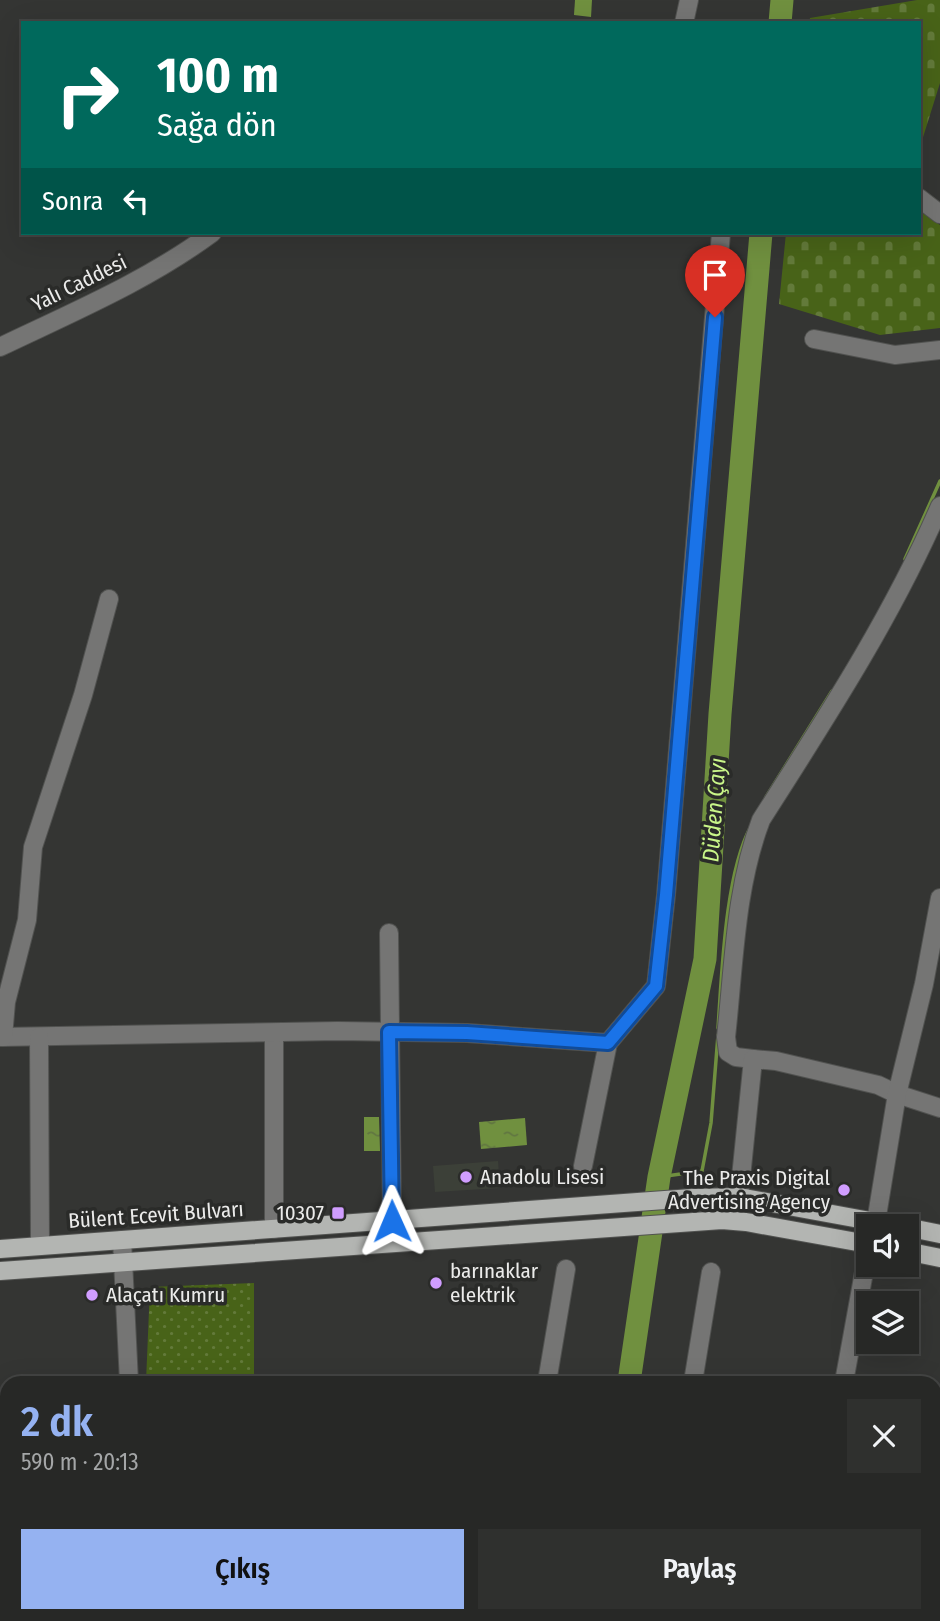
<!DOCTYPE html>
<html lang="tr">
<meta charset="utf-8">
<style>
:root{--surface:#272826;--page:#2f302e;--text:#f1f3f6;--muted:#a4a6a7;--line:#434443;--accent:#95b2f1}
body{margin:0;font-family:"Fira Sans Condensed",sans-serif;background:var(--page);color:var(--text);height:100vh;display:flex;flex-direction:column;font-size:26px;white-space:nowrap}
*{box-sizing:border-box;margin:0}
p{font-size:23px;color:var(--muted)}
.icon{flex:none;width:38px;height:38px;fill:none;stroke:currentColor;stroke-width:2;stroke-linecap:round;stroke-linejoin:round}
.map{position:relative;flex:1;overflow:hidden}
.sheet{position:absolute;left:0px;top:1376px;width:942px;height:247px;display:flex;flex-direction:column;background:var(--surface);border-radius:21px 21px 0 0;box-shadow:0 7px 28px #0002,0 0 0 2px var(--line)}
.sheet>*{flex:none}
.banner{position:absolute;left:21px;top:21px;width:900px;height:214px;border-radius:0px;box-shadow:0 7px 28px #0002,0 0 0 2px var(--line);background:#00695c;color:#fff;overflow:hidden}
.tools{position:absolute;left:856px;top:1214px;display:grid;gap:14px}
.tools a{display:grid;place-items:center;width:63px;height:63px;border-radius:0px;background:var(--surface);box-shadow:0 7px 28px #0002,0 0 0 2px var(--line);font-size:35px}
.pin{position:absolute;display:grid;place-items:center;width:60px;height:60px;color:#fff;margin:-72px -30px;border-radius:50% 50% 50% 0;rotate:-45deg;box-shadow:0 0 7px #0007}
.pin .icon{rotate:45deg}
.me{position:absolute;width:77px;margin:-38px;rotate:359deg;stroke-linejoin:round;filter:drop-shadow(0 0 5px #0008)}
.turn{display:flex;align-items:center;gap:24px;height:147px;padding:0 21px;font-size:32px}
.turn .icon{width:91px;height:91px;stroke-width:2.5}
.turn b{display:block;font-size:49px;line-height:60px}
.then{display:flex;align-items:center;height:66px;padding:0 21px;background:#0003;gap:14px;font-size:26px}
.round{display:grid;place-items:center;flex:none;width:74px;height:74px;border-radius:0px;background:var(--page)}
.headline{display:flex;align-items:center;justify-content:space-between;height:119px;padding:0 21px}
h1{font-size:42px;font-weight:600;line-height:52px;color:var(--accent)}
.primary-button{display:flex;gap:14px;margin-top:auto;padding:14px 21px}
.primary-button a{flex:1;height:80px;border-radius:0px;background:var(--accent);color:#111;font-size:28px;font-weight:600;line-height:80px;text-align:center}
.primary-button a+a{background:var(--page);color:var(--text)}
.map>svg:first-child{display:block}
.built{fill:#3c4038}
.grass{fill:url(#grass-tufts)}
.cemetery{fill:url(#cemetery-stones)}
.park{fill:url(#park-dots)}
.water{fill:url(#water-ripples)}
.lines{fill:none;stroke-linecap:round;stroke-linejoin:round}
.stream{stroke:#70903f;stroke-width:3.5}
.river{stroke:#70903f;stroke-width:23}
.minor-casing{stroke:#515250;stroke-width:20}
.major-casing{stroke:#515250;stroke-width:20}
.minor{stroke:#757574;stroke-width:18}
.major{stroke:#b3b5b2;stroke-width:18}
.route-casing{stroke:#114b97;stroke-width:18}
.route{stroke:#1a73e8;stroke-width:12}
.poi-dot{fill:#d09dff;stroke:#2a2b29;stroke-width:2.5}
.labels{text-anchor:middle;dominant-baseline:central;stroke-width:7;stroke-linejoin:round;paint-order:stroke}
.street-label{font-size:21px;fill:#ebebea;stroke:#2a2b29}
.poi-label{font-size:21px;fill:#ebebea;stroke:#2a2b29;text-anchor:start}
.water-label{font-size:23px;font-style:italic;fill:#c9f689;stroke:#2a2b29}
</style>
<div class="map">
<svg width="940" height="1621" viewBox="0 0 940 1621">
<defs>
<pattern id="grass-tufts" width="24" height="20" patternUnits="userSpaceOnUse" patternTransform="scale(1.75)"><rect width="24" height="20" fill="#486318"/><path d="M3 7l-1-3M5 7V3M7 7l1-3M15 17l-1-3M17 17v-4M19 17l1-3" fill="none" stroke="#637a3a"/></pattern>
<pattern id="cemetery-stones" width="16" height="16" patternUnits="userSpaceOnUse" patternTransform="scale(1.75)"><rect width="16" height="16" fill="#486318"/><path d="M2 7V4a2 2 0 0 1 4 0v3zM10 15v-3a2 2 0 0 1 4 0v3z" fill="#637a3a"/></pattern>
<pattern id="park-dots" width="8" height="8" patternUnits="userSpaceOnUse" patternTransform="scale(1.75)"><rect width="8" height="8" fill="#486318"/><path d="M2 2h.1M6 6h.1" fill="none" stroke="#637a3a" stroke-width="1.8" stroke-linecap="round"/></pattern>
<pattern id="water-ripples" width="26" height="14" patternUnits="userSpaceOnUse" patternTransform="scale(1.75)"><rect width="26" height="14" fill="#70903f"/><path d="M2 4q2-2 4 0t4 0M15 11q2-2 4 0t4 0" fill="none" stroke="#617641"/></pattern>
</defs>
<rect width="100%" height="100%" fill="#343533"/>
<polygon class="built" points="498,1161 500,1188 435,1192 433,1166"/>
<rect class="grass" x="0" y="1445" width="7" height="110"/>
<g class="cemetery">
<polygon points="917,0 940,0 940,83 919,150 919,23 809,23 810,18"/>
<polygon points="919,210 940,225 940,328 880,335 779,304 786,233 919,233"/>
</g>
<polygon class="park" points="254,1283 254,1382 146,1382 150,1287"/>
<g class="water">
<polygon points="575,0 592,0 591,17 574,15"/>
<polygon points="364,1117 379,1117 380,1151 364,1151"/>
<polygon points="525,1118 527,1145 481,1149 479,1122"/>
</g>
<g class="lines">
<g class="stream">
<polyline points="905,559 940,481"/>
<polyline points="766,797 832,691"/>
<path d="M 718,1028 C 722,972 725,874 751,826"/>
<polyline points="659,1177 702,1171 711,1123 718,1035"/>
</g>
<g class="river">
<polyline points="780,23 782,0"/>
<polyline points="629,1382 659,1177 705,959 720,714 761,233"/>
<polyline points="587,1621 588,1615"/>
</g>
<defs>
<g id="minor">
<polyline points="684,23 689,0"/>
<polyline points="919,198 940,214"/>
<polyline points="814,339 895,355 940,350"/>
<path d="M 0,347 C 73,312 147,281 212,233"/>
<polyline points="389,933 392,1221"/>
<polyline points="274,1033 274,1229"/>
<polyline points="0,1037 338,1031 467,1033 608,1043 583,1166"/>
<polyline points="3,1037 6,1002 27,920 33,847 83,695 109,599"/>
<polyline points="39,1037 40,1246"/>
<polyline points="608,1043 656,986 666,895 721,233"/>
<path d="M 753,1059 L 736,1057 L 728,1052 L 726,1037 C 734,965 735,888 761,820 C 826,718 892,617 940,506"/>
<polyline points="739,1197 753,1059 776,1061 878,1085 897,1094 940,1108"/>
<polyline points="876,1222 897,1094 924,984 940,898"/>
<polyline points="122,1240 129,1382"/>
<polyline points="547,1382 566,1269"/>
<polyline points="693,1382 711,1272"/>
<polyline points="844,1382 868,1250"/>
<polyline points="934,1412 940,1413"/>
<polyline points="0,1429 7,1429"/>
<polyline points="934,1557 940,1558"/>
<polyline points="0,1565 7,1565"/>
<polyline points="130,1615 130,1621"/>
<polyline points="303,1615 303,1621"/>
<polyline points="816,1615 847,1621"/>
<polyline points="493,1621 494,1615"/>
<polyline points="654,1621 655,1615"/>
<polyline points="801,1621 802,1615"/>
</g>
<g id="major">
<polyline points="906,1227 940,1234"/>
<polyline points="0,1249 692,1198 739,1197 903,1227"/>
<polyline points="906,1251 940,1258"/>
<polyline points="0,1271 722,1220 746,1222 868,1244"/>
</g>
</defs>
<use href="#minor" class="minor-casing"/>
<use href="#major" class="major-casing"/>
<use href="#minor" class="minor"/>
<use href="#major" class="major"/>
</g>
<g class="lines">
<defs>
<polyline id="route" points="392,1221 389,1032 467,1033 608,1043 656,986 666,895 715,317"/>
</defs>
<use href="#route" class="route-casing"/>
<use href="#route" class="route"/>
</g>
<g class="poi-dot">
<circle cx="466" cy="1177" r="7"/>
<circle cx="844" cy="1190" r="7"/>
<rect x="331" y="1206" width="14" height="14" rx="3.5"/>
<circle cx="436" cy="1283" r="7"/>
<circle cx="92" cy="1295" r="7"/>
</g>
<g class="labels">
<g class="street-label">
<text transform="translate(79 283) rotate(-26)">Yalı Caddesi</text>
<text transform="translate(156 1215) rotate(-4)">Bülent Ecevit Bulvarı</text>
</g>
<g class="poi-label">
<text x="480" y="1177">Anadolu Lisesi</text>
<text x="830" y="1178" text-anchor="end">The Praxis Digital<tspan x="830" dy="24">Advertising Agency</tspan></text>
<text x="324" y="1213" text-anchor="end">10307</text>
<text x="450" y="1271">barınaklar<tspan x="450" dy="24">elektrik</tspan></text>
<text x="106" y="1295">Alaçatı Kumru</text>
</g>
<g class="water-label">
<text transform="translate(714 810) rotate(-86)">Düden Çayı</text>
</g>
</g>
</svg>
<div class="tools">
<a><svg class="icon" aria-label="sound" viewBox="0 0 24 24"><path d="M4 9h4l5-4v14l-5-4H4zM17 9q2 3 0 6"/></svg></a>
<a><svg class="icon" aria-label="layers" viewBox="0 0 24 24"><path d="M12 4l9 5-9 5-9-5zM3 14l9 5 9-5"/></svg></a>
</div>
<div class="pin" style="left:715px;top:317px;background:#d93025"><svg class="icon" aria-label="arrive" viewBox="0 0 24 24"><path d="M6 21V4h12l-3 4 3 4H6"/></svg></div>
<svg class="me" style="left:392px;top:1221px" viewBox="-20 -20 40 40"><path d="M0-17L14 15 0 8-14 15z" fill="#1a73e8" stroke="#fff" stroke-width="4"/></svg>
<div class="banner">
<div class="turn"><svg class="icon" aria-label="right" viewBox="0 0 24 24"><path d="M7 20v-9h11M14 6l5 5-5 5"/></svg><div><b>100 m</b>Sağa dön</div></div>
<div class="then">Sonra<svg class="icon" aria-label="left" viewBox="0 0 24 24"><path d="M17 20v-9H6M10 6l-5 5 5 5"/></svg></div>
</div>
<section class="sheet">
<div class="headline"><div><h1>2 dk</h1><p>590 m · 20:13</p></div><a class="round"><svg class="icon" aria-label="close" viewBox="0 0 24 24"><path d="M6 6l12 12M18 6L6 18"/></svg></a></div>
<div class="primary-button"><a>Çıkış</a><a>Paylaş</a></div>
</section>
</div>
